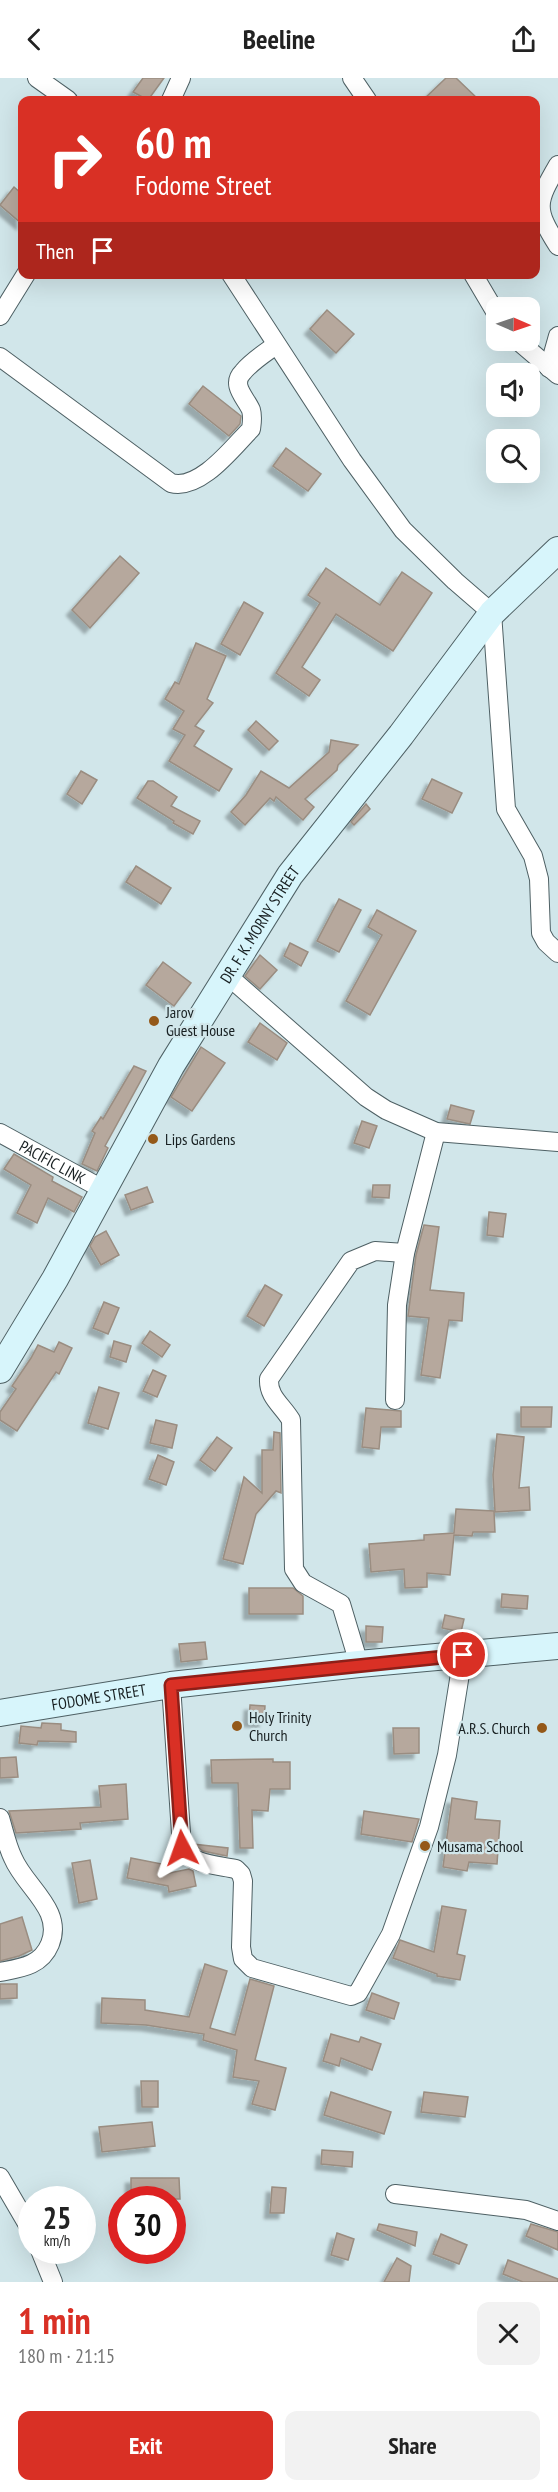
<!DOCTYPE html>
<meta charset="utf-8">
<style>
:root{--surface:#fff;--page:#f2f2f2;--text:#222;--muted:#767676;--accent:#d93025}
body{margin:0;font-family:"PT Sans Narrow",sans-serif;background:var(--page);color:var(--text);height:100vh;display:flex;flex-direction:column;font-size:22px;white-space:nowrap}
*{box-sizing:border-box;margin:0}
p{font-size:20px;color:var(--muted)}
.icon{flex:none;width:33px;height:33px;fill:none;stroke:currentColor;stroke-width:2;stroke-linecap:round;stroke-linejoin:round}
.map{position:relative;height:2204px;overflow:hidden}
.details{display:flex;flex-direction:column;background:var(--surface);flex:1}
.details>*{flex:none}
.banner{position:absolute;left:18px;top:18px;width:522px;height:183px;border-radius:12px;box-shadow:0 6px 24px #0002;background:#d93025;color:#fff;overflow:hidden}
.needle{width:39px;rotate:92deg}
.buttons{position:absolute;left:486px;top:219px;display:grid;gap:12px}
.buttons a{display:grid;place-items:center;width:54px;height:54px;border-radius:12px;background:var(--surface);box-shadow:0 6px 24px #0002;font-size:30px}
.speed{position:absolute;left:18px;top:2108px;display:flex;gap:12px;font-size:30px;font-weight:700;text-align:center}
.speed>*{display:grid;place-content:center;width:78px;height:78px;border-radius:50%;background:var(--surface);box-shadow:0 6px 24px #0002;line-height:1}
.speed small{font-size:15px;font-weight:400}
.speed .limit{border:9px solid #d22;background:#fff;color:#111}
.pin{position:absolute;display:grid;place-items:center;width:51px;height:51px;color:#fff;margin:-26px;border:3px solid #fff;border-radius:50%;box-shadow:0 2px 6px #0007}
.me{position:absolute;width:66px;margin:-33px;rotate:356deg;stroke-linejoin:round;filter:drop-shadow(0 0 4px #0008)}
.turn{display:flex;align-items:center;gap:21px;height:126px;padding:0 18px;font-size:27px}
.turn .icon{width:78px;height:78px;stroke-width:2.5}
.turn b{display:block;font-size:42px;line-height:51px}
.then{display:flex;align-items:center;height:57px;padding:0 18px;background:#0003;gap:12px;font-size:22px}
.round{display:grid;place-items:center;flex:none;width:63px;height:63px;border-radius:12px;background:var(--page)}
.summary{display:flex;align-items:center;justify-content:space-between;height:102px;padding:0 18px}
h1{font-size:36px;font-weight:800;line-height:45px;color:var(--accent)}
.button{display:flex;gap:12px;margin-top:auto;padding:12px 18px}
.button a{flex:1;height:69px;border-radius:12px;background:var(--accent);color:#fff;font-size:24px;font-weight:800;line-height:69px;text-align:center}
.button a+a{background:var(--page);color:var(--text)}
header{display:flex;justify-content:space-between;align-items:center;height:78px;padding:0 18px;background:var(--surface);font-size:27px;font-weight:800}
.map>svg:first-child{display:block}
.building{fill:#b6a89d;stroke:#9a8d81;stroke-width:1.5;filter:url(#shadow)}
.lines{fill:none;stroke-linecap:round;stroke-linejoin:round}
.street-casing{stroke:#4e6064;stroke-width:20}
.secondary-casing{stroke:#4e6064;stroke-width:28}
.street{stroke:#fff;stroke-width:18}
.secondary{stroke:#d7f5fb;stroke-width:26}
.route-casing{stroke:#8d1f18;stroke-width:15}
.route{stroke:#d93025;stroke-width:10}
.poi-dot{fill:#945818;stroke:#d1e6ea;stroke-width:2}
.labels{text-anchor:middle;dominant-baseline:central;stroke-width:4.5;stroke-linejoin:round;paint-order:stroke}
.street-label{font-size:16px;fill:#182022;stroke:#d1e6ea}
.poi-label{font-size:16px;fill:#182022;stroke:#d1e6ea;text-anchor:start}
</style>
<header><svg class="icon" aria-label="back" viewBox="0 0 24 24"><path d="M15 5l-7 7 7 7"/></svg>Beeline<svg class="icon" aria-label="share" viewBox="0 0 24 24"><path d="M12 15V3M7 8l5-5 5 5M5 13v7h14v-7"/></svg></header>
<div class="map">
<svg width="558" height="2204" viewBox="0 0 558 2204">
<defs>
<filter id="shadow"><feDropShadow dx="-5.5" dy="5.5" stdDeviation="1.5" flood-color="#0004"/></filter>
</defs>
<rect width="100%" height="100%" fill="#d1e6ea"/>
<g class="building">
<polygon points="143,0 164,0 148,22 133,14"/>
<polygon points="446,0 456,0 479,22 423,22"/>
<polygon points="14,109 22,116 22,146 0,127"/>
<polygon points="327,232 354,256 336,275 310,251"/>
<polygon points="203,308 241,338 240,346 229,358 189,326"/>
<polygon points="286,370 321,396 308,413 273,388"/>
<polygon points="120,478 139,495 90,550 72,532"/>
<polygon points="326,490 380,527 402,494 432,515 393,573 336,536 302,589 320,602 309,618 276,595 320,525 308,517"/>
<polygon points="244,524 263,535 240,577 221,566"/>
<polygon points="196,565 226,578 207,621 213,625 195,648 204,653 194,668 232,691 219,713 169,683 185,657 173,651 184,633 165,621 175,604 179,606"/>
<polygon points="256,643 278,663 269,672 248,652"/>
<polygon points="331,662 358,667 338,687 337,692 305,721 314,729 303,742 276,719 274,723 270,720 245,747 231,734 246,717 261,693 289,710 329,674"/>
<polygon points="81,693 97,702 82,726 67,716"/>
<polygon points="432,701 462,715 452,735 422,721"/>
<polygon points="148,703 153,703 177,719 171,728 200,743 193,756 173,745 174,743 137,720"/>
<polygon points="366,726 370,731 354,747 351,744"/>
<polygon points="136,788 171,810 161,826 126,804"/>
<polygon points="339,821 361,832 339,874 317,863"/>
<polygon points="377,832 416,853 370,937 346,923 382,857 368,849"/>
<polygon points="290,865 308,874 301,888 284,878"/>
<polygon points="260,877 277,892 260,911 245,898"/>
<polygon points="163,884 191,905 174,928 146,907"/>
<polygon points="260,945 287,965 277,982 248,964"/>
<polygon points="201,969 225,985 192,1033 171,1019"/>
<polygon points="134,988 146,993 105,1068 108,1070 97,1093 82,1086 95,1055 92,1053 101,1039 103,1041"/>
<polygon points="451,1027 474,1033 470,1046 447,1041"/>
<polygon points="362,1043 377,1048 369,1070 354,1065"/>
<polygon points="14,1076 53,1099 52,1103 82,1119 74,1134 48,1120 37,1145 17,1135 31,1107 4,1091"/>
<polygon points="373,1107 390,1107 389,1120 372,1119"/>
<polygon points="147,1109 153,1124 131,1132 125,1117"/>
<polygon points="489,1134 506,1136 503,1159 487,1157"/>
<polygon points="424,1147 439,1149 430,1212 464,1215 462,1243 449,1242 440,1300 421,1297 429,1240 408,1238 416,1177"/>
<polygon points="106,1153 119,1177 101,1187 90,1168 95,1159"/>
<polygon points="265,1207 282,1217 264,1248 247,1238"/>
<polygon points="104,1224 119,1230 108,1256 93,1250"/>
<polygon points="150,1253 170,1267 162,1279 142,1265"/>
<polygon points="114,1263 131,1268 126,1284 110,1279"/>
<polygon points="59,1264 72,1270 59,1296 56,1294 17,1353 0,1342 0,1334 16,1311 12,1308 31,1280 38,1267 54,1274"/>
<polygon points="153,1292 166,1298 157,1319 143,1313"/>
<polygon points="99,1309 119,1315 108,1351 88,1345"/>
<polygon points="521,1329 552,1329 551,1349 521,1349"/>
<polygon points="366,1330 401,1333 401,1349 381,1349 379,1371 362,1369"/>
<polygon points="156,1342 177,1347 172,1370 150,1365"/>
<polygon points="274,1354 280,1355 281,1415 276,1413 256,1436 243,1486 223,1481 244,1399 262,1415 262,1372 273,1372"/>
<polygon points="497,1356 524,1359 519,1410 529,1409 530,1432 495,1434 493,1397"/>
<polygon points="217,1359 232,1370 215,1393 200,1382"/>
<polygon points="158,1377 174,1384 166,1407 149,1401"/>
<polygon points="456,1431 494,1433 495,1454 473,1454 472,1458 454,1457 450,1497 427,1495 427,1509 405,1510 404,1491 371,1494 369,1466 424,1462 424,1457 454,1455"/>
<polygon points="249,1510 293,1510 303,1518 303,1536 249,1536"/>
<polygon points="502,1516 528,1518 527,1531 501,1529"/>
<polygon points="445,1537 464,1541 461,1554 442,1550"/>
<polygon points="366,1548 383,1549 382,1564 366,1564"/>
<polygon points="205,1564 207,1581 181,1584 179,1566"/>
<polygon points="250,1627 265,1628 264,1644 249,1643"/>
<polygon points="42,1645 61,1646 61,1652 76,1654 76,1664 38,1663 37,1667 19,1665 21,1648 41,1650"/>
<polygon points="393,1650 419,1650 419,1675 394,1676"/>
<polygon points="16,1679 18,1699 0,1700 0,1680"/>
<polygon points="273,1681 273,1684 290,1684 290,1711 270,1711 268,1733 252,1732 253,1770 240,1770 238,1705 212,1705 211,1682"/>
<polygon points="126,1706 128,1741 80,1745 81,1751 16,1755 9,1733 101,1729 99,1708"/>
<polygon points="452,1720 477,1724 475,1741 500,1743 497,1786 469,1784 467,1793 443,1789"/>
<polygon points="364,1733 419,1741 412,1764 361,1756"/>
<polygon points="193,1766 228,1770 227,1778 203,1773"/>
<polygon points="131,1780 162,1786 160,1797 189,1791 193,1793 196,1808 169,1814 168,1808 127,1800"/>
<polygon points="90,1782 97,1821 79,1825 72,1785"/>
<polygon points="442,1828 466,1832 457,1876 465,1878 460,1902 437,1898 437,1896 393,1880 400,1862 434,1874"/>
<polygon points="22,1839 32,1872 19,1878 0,1883 0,1846"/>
<polygon points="205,1886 227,1893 210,1950 235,1957 250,1901 274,1908 255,1982 286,1990 275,2032 252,2026 259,2003 233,1999 237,1972 203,1962 204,1956 146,1947 101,1945 102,1920 145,1922 145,1932 189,1939"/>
<polygon points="0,1906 17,1906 17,1920 0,1921"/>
<polygon points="372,1915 399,1925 394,1941 366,1932"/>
<polygon points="331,1956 359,1964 361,1959 381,1966 372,1992 341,1980 339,1988 323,1983"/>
<polygon points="141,2003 158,2003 158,2029 142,2029"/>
<polygon points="331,2014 391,2034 384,2056 324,2037"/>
<polygon points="424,2014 468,2019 465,2039 421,2034"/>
<polygon points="152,2044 155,2068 102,2074 99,2049"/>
<polygon points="322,2072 353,2074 352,2089 321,2086"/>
<polygon points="131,2100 179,2100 180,2121 131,2121"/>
<polygon points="272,2109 286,2110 284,2135 270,2135"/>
<polygon points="379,2146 417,2154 415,2168 377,2152"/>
<polygon points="531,2146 558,2154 558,2172 526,2158"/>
<polygon points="337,2155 354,2161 348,2182 331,2177"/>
<polygon points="441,2156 467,2167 459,2186 433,2176"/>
<polygon points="397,2180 411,2188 409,2204 384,2204"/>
<polygon points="508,2182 558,2201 558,2204 523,2204 503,2196"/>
</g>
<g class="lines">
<defs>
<g id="street">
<polyline points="37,0 68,22"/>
<polyline points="352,0 367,22"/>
<polyline points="171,22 181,0"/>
<path d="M 558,87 C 536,125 534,130 558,168"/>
<polyline points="231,196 352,382 403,452 455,503 492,535 506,731 533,778 539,801 541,855 546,864 558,875"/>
<polyline points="473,196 496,235"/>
<polyline points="0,238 26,196"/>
<polyline points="517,262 558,297"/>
<path d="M 0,279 L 171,405 C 200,413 233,369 251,351 C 252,344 253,339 251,332 C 246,320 230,307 243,294 C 252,283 265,275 276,267"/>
<polyline points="549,290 558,258"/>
<polyline points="227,897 366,1019 386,1032 436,1054 558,1064"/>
<path id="s1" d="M 0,1055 L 104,1112"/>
<polyline points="395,1322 397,1227 405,1175 436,1054"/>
<path d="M 359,1586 L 341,1526 L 303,1505 L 294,1491 L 291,1342 C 282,1327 268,1319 269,1301 L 351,1183 L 375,1173 L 405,1175"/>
<path d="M 171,1607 L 182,1770 C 192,1787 218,1787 236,1791 L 241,1796 L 243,1803 L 241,1869 L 243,1881 L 252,1890 L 351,1918 L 358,1915 L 362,1908 L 391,1856 L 429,1749 L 447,1677 L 463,1577"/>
<path d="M 0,1740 C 4,1753 7,1768 13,1780 C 25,1809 64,1832 50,1866 C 41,1888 21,1890 0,1894"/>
<polyline points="0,2099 32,2154"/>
<polyline points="395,2116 526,2132 558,2143"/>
<polyline points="40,2172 53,2204"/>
</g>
<g id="secondary">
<path id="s2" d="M 0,1292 L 55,1201 L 171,988 L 290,797 L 401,657 L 492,535 L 558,472"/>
<path id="s3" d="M 0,1635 L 171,1607 L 359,1586 L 558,1568"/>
</g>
</defs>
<use href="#street" class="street-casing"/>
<use href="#secondary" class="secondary-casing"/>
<use href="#street" class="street"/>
<use href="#secondary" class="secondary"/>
</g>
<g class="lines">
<defs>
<polyline id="route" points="182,1770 171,1607 463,1577"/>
</defs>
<use href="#route" class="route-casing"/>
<use href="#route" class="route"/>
</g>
<g class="poi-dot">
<circle cx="154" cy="943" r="6"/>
<circle cx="153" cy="1061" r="6"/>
<circle cx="237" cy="1648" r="6"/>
<circle cx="542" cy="1650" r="6"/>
<circle cx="425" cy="1768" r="6"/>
</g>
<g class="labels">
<g class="street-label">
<text stroke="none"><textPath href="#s2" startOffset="516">DR. F. K. MORNY STREET</textPath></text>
<text stroke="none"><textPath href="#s1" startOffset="60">PACIFIC LINK</textPath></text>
<text stroke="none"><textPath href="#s3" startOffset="100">FODOME STREET</textPath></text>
</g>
<g class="poi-label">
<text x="166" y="934">Jarov<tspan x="166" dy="18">Guest House</tspan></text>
<text x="165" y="1061">Lips Gardens</text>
<text x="249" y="1639">Holy Trinity<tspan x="249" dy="18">Church</tspan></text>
<text x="530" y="1650" text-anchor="end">A.R.S. Church</text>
<text x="437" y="1768">Musama School</text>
</g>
</g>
</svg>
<div class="buttons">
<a><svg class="needle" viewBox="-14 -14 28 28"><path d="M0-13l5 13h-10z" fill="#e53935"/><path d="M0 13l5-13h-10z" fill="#767676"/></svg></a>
<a><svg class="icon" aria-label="sound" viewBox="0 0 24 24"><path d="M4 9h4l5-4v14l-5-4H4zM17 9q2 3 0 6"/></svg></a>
<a><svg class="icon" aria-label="search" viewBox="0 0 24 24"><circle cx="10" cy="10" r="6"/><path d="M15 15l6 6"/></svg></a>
</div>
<div class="speed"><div>25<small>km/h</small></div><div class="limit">30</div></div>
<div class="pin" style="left:463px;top:1577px;background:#d93025"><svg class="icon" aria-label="arrive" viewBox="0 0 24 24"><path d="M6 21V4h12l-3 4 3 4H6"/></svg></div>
<svg class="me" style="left:182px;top:1770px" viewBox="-20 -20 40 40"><path d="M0-17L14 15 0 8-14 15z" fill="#d93025" stroke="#fff" stroke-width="4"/></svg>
<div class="banner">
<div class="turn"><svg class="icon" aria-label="right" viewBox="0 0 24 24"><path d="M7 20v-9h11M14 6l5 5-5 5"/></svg><div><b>60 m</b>Fodome Street</div></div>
<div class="then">Then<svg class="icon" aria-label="arrive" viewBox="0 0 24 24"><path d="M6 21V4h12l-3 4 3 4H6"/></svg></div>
</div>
</div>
<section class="details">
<div class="summary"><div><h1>1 min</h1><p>180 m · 21:15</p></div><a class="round"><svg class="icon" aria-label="close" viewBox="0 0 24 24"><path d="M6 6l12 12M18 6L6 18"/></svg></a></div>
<div class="button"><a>Exit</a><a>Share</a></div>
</section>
